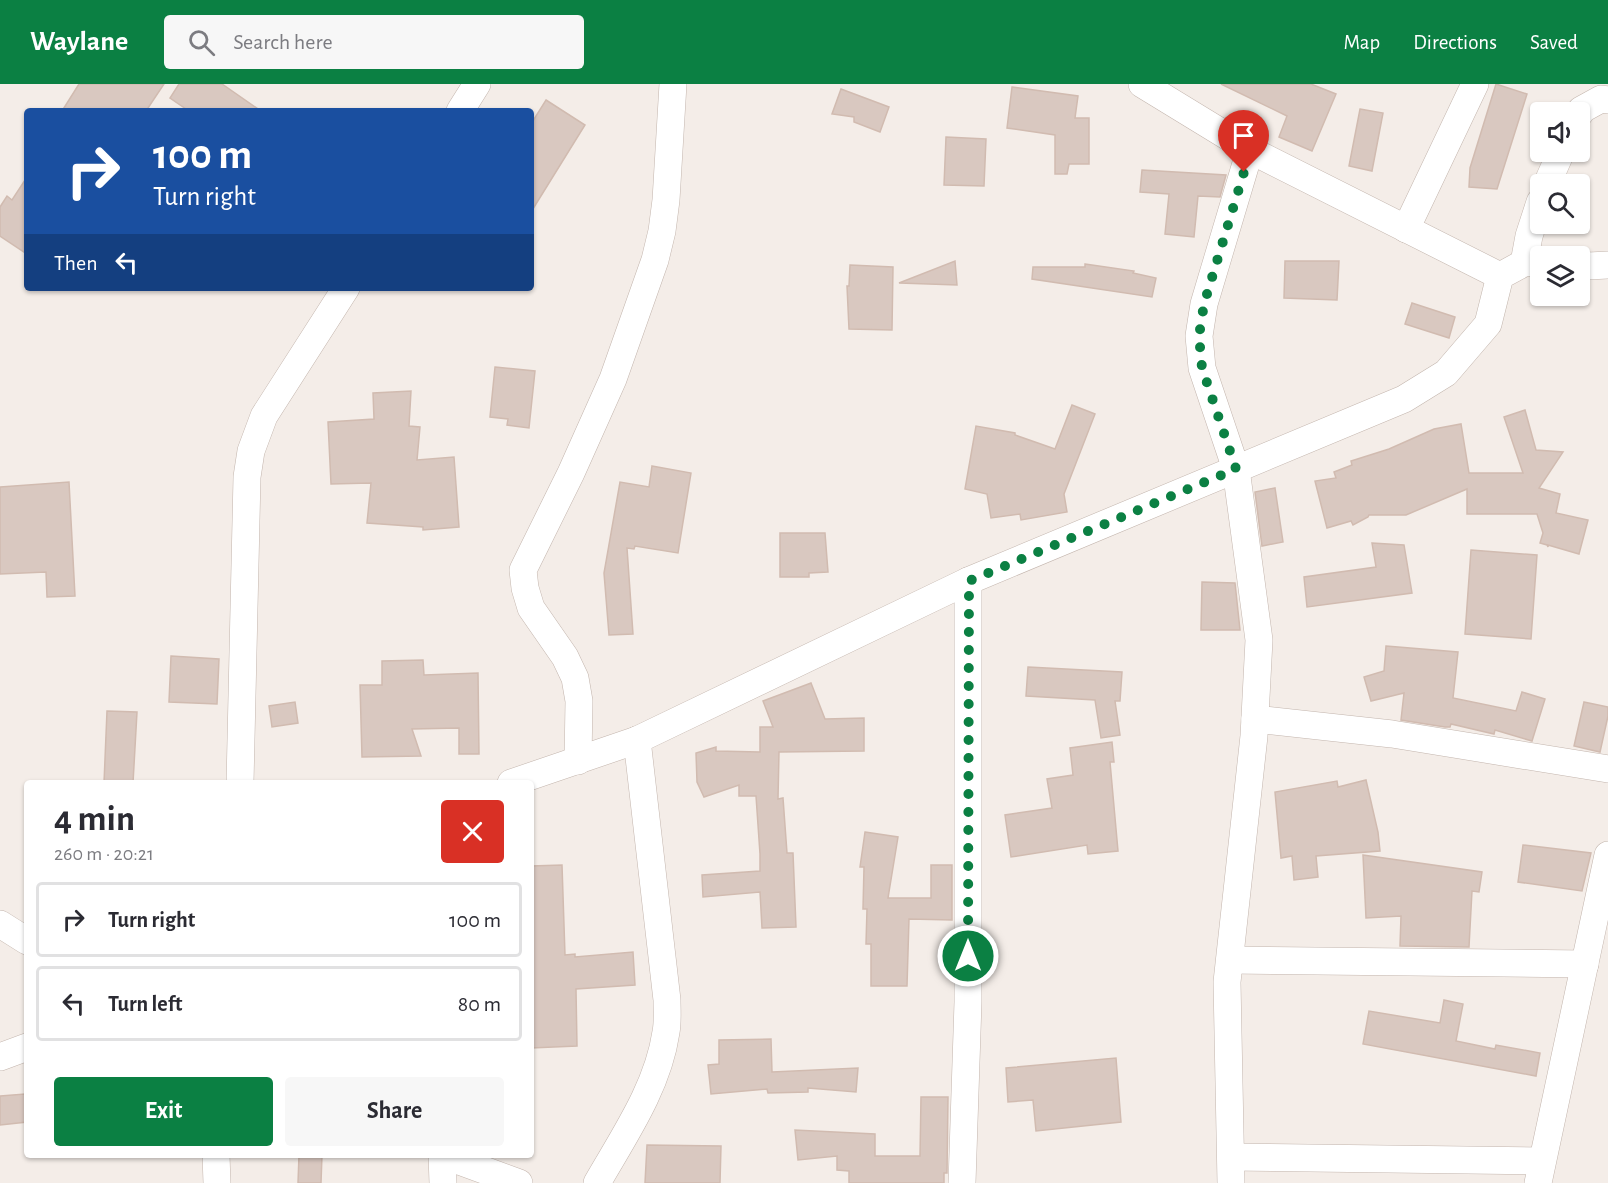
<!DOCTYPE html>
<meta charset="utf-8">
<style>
:root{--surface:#fff;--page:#f7f7f7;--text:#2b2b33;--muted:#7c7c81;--line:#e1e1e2;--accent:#0b8043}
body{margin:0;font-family:"Alegreya Sans",sans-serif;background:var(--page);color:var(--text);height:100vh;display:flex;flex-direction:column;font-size:22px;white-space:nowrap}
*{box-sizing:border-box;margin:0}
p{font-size:20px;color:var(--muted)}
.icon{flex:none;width:33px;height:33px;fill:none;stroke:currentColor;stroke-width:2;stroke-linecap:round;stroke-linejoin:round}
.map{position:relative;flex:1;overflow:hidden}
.side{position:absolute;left:24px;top:696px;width:510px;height:378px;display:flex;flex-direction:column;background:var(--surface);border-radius:6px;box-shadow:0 2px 4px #0004}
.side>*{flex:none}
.banner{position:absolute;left:24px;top:24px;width:510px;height:183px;border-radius:6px;box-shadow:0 2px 4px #0004;background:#1a4fa0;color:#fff;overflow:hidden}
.buttons{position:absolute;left:1530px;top:18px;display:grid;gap:12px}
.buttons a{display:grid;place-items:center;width:60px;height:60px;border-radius:6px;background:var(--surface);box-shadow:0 2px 4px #0004;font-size:30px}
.pin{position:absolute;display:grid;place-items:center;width:51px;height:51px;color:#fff;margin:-62px -26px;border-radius:50% 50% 50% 0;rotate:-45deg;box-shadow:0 0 6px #0007}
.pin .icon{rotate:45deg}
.me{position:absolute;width:66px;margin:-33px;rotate:0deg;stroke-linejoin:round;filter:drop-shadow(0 0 4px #0008)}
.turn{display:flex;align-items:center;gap:21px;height:126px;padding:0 30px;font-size:27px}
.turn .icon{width:78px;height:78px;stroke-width:2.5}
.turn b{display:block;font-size:42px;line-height:51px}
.then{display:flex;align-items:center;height:57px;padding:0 30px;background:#0003;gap:12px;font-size:22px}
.round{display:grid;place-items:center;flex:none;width:63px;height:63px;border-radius:6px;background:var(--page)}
.headline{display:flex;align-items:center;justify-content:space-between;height:102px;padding:0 30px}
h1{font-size:36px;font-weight:600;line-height:45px}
.button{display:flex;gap:12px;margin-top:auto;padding:12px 30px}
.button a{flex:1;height:69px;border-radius:6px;background:var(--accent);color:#fff;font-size:24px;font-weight:600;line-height:69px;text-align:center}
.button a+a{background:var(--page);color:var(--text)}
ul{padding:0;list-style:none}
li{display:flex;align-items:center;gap:18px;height:75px;margin:0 12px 9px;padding:0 18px;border:3px solid var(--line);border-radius:6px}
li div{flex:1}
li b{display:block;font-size:22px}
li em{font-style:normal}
header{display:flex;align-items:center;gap:36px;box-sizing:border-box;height:84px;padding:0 30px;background:var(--accent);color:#fff}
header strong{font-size:28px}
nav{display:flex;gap:33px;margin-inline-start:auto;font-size:21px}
.search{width:420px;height:54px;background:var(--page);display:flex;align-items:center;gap:15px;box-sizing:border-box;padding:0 21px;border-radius:6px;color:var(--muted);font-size:22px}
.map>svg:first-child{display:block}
.building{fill:#d9c8c0;stroke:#d1bbb0;stroke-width:1.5}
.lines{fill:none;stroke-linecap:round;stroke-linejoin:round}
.minor-casing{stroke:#c3b5ad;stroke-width:28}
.minor{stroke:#fff;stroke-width:27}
.route{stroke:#0b8043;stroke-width:10;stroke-dasharray:0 18}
</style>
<header>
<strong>Waylane</strong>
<div class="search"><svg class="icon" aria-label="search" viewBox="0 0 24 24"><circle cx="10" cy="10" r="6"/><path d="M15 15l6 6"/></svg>Search here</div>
<nav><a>Map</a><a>Directions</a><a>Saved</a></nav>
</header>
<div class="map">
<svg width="1608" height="1099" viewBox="0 0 1608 1099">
<rect width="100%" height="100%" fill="#f4ede8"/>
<g class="building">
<polygon points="79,0 164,0 146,27 62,27"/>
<polygon points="179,0 222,0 261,27 189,27 170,14"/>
<polygon points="1221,0 1311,0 1336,10 1312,67 1279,53 1287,32"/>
<polygon points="1496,0 1527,10 1497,105 1469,103 1470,84"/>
<polygon points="1012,3 1078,12 1075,34 1089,34 1089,80 1069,80 1067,90 1055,90 1055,51 1007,44"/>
<polygon points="841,5 889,23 880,48 854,38 854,33 832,30"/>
<polygon points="546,16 585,41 531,128 531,40"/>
<polygon points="1360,25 1383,29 1372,87 1349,82"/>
<polygon points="946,53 986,55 984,102 944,101"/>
<polygon points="1142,86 1226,91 1220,113 1198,112 1194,153 1165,150 1169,110 1140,108"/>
<polygon points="27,93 27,170 0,152 0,123 7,112 12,116"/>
<polygon points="955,177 957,201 899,199"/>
<polygon points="1285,177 1339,177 1337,216 1284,214"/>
<polygon points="1085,180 1134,187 1133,189 1156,194 1152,213 1032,195 1033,183 1085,183"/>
<polygon points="850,181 893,183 892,246 849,245 847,202 849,202"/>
<polygon points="1412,219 1455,233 1449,254 1405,240"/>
<polygon points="495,283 535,287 529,344 507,341 508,335 490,333"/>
<polygon points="411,307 409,342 420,343 417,376 454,373 459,443 423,446 423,443 367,439 371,399 331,400 328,338 374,335 373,309"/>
<polygon points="1072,321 1095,330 1064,410 1067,428 1021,436 1020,430 991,434 987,410 965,405 976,342 1015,349 1015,351 1055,365"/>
<polygon points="1525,326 1536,366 1563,368 1539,404 1560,410 1556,429 1588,436 1579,470 1548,461 1548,463 1547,461 1540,459 1543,449 1537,430 1467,430 1467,405 1406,431 1369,431 1368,433 1353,441 1351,437 1327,444 1315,397 1336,394 1334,388 1352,381 1351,377 1389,365 1434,345 1461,340 1469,389 1523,389 1504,333"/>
<polygon points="652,382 691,389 678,469 635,462 634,465 627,464 633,550 609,551 604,489 620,398 649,403"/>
<polygon points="69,398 75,512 47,513 46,488 0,490 0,403"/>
<polygon points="1275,404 1283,458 1262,462 1255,408"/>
<polygon points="780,449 825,449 828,488 809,489 809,493 780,493"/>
<polygon points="1372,459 1404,461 1412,509 1307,523 1304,493 1376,483"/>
<polygon points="1471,466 1537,471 1531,555 1465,550"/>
<polygon points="1202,498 1235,499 1240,546 1201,546"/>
<polygon points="1386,562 1458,568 1453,614 1516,627 1522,608 1545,615 1532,657 1495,646 1494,650 1451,640 1450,643 1445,643 1401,636 1404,609 1371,617 1364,593 1384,587"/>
<polygon points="171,572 219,575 217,620 169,618"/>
<polygon points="423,576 424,591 478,589 479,670 459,670 459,644 412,645 421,672 362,673 360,601 382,601 382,577"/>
<polygon points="1028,583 1122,588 1120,617 1115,617 1120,651 1101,654 1095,616 1026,612"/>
<polygon points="811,599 825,635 864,634 864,667 779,668 778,715 783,714 787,769 793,769 796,843 762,844 760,808 703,813 702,791 760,787 760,770 756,712 739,712 739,701 704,713 697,698 696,669 716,663 716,667 760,668 760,643 773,643 763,617"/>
<polygon points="295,618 298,639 272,643 269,622"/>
<polygon points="1584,618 1608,623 1608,632 1600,668 1574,662"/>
<polygon points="107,627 137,628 133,699 104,699"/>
<polygon points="1112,658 1114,678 1110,678 1118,767 1088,770 1087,761 1011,773 1005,731 1052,724 1047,695 1073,691 1070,664"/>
<polygon points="1366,696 1378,748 1380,767 1316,772 1318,793 1294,796 1292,772 1281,774 1275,708 1337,697 1338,703"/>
<polygon points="865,748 898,753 888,814 931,814 931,781 952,781 952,836 909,835 907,902 871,902 871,860 866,860 867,825 863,825 864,783 860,783"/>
<polygon points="1523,761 1591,769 1582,807 1518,798"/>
<polygon points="1363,771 1482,788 1479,808 1472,807 1469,863 1400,862 1401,832 1366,834"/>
<polygon points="562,781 565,871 575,870 575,873 633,868 635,901 576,905 577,962 531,964 531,782"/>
<polygon points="1444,916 1463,920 1456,957 1495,965 1496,961 1540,969 1536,992 1363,960 1369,927 1440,939"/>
<polygon points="771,955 772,988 858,984 856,1008 808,1004 808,1008 768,1009 767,1005 711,1010 708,981 719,980 719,956"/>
<polygon points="1116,974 1121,1038 1036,1047 1033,1016 1008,1018 1006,984"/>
<polygon points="25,1010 27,1038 0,1041 0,1012"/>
<polygon points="921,1013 948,1013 947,1089 944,1089 944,1099 849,1099 849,1087 837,1086 837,1072 798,1076 795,1046 875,1050 875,1072 920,1072"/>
<polygon points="647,1061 721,1062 720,1099 645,1099"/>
<polygon points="299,1071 322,1071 321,1099 298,1099"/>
</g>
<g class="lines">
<defs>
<g id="minor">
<polyline points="1142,0 1250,66 1500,192"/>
<polyline points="460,27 477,0"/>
<polyline points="1580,29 1581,26 1601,15 1608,16"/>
<polyline points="1547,100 1561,68"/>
<polyline points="1406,145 1475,0"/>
<polyline points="1524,179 1529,152 1540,118"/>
<polyline points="1580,180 1589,182 1608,181"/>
<polyline points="1255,635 1392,650 1608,685"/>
<polyline points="578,677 579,617 575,594 565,573 531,524 525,504 523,486 571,389 613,295 655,176 662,147 666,116 673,0"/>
<polyline points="240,699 247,393 251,367 264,332 346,204"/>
<polyline points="511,699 637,656 968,497 1404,315 1446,289 1488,240 1500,192 1524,179 1540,178"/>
<polyline points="0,840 27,857"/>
<polyline points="1230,876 1585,880"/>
<polyline points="0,973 27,963"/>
<polyline points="216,1071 217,1099"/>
<polyline points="442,1071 443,1099"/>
<polyline points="443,1071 519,1099"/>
<polyline points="1232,1073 1541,1077"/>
<path d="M 597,1099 C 624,1052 658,1003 666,948 C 668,938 667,926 667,916 L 637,656"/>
<polyline points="962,1099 968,918 968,497"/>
<polyline points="1231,1099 1227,898 1254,652 1259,556 1236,385 1202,284 1199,252 1204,220 1250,66"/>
<polyline points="1538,1099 1608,771"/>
</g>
</defs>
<use href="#minor" class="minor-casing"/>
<use href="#minor" class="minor"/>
</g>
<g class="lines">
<polyline class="route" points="968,872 969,497 1236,385 1202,284 1199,252 1204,220 1244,88"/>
</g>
</svg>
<div class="buttons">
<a><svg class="icon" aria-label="sound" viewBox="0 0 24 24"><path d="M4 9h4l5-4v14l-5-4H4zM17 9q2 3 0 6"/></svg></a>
<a><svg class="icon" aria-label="search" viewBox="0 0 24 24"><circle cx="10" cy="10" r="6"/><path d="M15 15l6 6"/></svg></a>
<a><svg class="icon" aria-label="layers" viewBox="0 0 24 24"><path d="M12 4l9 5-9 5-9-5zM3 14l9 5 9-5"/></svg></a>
</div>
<div class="pin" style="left:1244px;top:88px;background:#d93025"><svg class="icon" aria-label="arrive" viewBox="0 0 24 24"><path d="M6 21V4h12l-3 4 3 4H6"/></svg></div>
<svg class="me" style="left:968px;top:872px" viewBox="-20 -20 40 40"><circle r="17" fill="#0b8043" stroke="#fff" stroke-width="3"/><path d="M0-11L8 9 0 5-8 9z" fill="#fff"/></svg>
<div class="banner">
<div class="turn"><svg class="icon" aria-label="right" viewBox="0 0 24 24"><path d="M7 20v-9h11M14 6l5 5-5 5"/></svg><div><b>100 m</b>Turn right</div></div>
<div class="then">Then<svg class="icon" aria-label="left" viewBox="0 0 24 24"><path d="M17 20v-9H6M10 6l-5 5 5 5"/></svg></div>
</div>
<section class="side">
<div class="headline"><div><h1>4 min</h1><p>260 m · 20:21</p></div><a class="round" style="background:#d93025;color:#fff"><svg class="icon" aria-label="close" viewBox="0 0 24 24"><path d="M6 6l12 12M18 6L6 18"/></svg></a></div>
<ul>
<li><svg class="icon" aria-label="right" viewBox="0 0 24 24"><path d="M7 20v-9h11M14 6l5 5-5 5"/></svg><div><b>Turn right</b></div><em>100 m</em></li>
<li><svg class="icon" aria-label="left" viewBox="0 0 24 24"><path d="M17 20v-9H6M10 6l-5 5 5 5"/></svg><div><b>Turn left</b></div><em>80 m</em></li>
</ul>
<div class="button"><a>Exit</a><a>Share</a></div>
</section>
</div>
